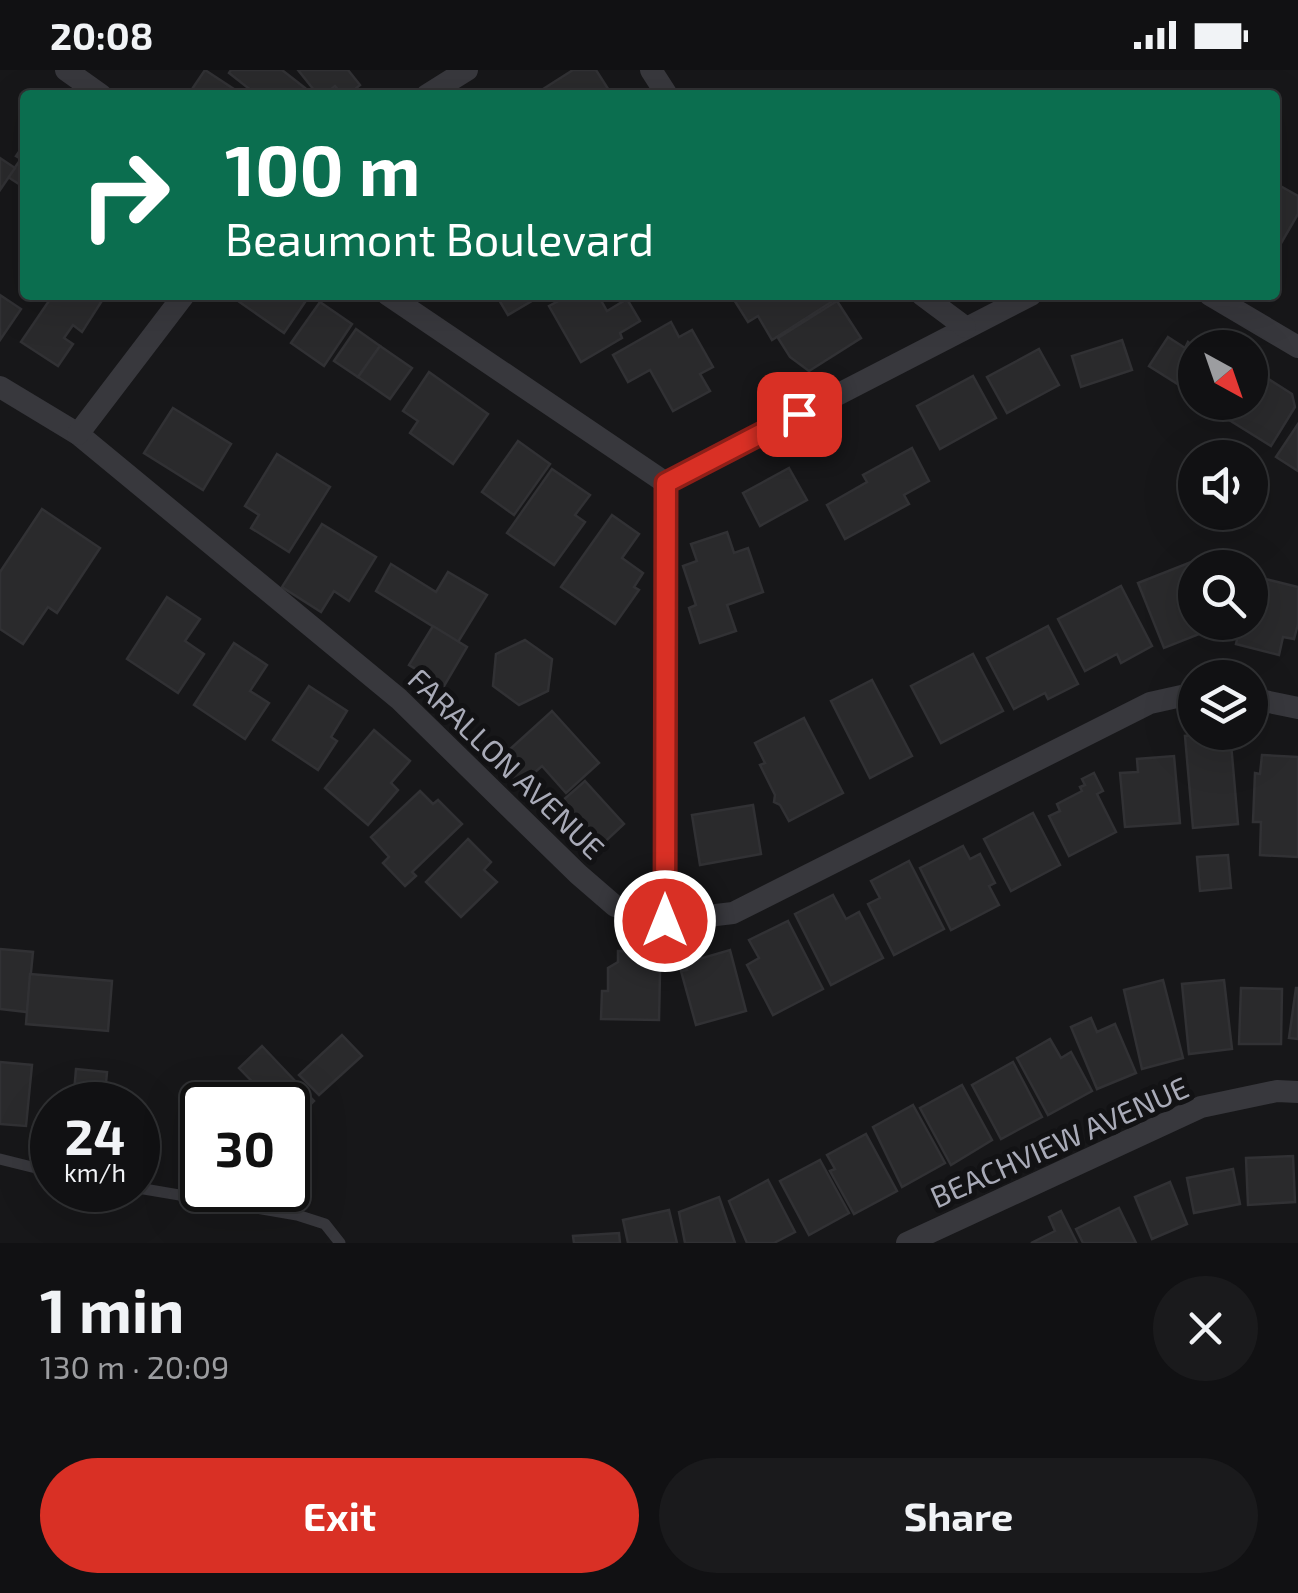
<!DOCTYPE html>
<meta charset="utf-8">
<style>
:root{--surface:#111113;--page:#1a1a1c;--text:#f1f3f6;--muted:#9c9da0;--line:#303133;--accent:#d93025}
body{margin:0;font-family:"Exo 2",sans-serif;background:var(--page);color:var(--text);height:100vh;display:flex;flex-direction:column;font-size:38px;white-space:nowrap}
*{box-sizing:border-box;margin:0}
p{font-size:32px;color:var(--muted)}
.icon{flex:none;width:55px;height:55px;fill:none;stroke:currentColor;stroke-width:2;stroke-linecap:round;stroke-linejoin:round}
.map{position:relative;height:1173px;overflow:hidden}
.sheet{display:flex;flex-direction:column;background:var(--surface);flex:1}
.sheet>*{flex:none}
.guide{position:absolute;left:20px;top:20px;width:1260px;height:210px;border-radius:10px;box-shadow:0 10px 40px #0002,0 0 0 2px var(--line);background:#0b6e4f;color:#fff;overflow:hidden}
.needle{width:65px;rotate:140deg}
.tools{position:absolute;left:1178px;top:260px;display:grid;gap:20px}
.tools a{display:grid;place-items:center;width:90px;height:90px;border-radius:50%;background:var(--surface);box-shadow:0 10px 40px #0002,0 0 0 2px var(--line);font-size:50px}
.speed{position:absolute;left:30px;top:1012px;display:flex;gap:20px;font-size:50px;font-weight:700;text-align:center}
.speed>*{display:grid;place-content:center;width:130px;height:130px;border-radius:50%;background:var(--surface);box-shadow:0 10px 40px #0002,0 0 0 2px var(--line);line-height:1}
.speed small{font-size:25px;font-weight:400}
.speed .limit{border:5px solid #111;border-radius:15px;background:#fff;color:#111}
.pin{position:absolute;display:grid;place-items:center;width:85px;height:85px;color:#fff;margin:-42px;border-radius:20px;box-shadow:0 5px 15px #0006}
.me{position:absolute;width:110px;margin:-55px;rotate:0deg;stroke-linejoin:round;filter:drop-shadow(0 0 8px #0008)}
.turn{display:flex;align-items:center;gap:35px;height:210px;padding:0 40px;font-size:45px}
.turn .icon{width:130px;height:130px;stroke-width:2.5}
.turn b{display:block;font-size:70px;line-height:85px}
.round{display:grid;place-items:center;flex:none;width:105px;height:105px;border-radius:52px;background:var(--page)}
.head{display:flex;align-items:center;justify-content:space-between;height:170px;padding:0 40px}
h1{font-size:60px;font-weight:700;line-height:75px}
.button{display:flex;gap:20px;margin-top:auto;padding:20px 40px}
.button a{flex:1;height:115px;border-radius:60px;background:var(--accent);color:#fff;font-size:40px;font-weight:700;line-height:115px;text-align:center}
.button a+a{background:var(--page);color:var(--text)}
.status{display:flex;justify-content:space-between;align-items:center;height:70px;padding:0 50px;background:var(--surface);direction:ltr}
.status svg{height:28px;fill:currentColor}
.map>svg:first-child{display:block}
.building{fill:#2a2a2c;stroke:#313134;stroke-width:2.5}
.lines{fill:none;stroke-linecap:round;stroke-linejoin:round}
.lane{stroke:#38383d;stroke-width:11}
.street{stroke:#38383d;stroke-width:22}
.route-casing{stroke:#8d1f18;stroke-width:25}
.route{stroke:#d93025;stroke-width:18}
.labels{text-anchor:middle;dominant-baseline:central;stroke-width:10;stroke-linejoin:round;paint-order:stroke}
.street-label{font-size:30px;fill:#a9abb8;stroke:#121214}
</style>
<div class="status"><b>20:08</b><svg viewBox="0 0 49 12"><path d="M0 12V9h3v3zM5 12V6h3v6zM10 12V3h3v9zM15 12V0h3v12zM26 1h20v11H26zM47 4h2v5h-2z"/></svg></div>
<div class="map">
<svg width="1298" height="1173" viewBox="0 0 1298 1173">
<rect width="100%" height="100%" fill="#171719"/>
<g class="building">
<polygon points="205,0 243,25 188,25"/>
<polygon points="231,0 282,0 305,18 299,25 257,25 229,3"/>
<polygon points="298,0 348,0 360,15 348,25 343,25 335,16 324,25 318,25"/>
<polygon points="573,0 596,0 612,25 547,25 543,19"/>
<polygon points="25,73 25,118 8,107 21,89 16,86"/>
<polygon points="0,88 15,98 0,120"/>
<polygon points="1275,113 1298,126 1298,144 1276,182"/>
<polygon points="0,225 21,239 0,270"/>
<polygon points="53,225 97,225 103,229 82,262 73,255 64,268 73,274 58,296 21,272"/>
<polygon points="242,225 294,225 305,232 284,263 238,231"/>
<polygon points="496,225 542,225 508,245"/>
<polygon points="560,225 598,225 607,241 627,229 640,251 620,263 622,268 581,292 549,236 562,229"/>
<polygon points="731,225 833,225 836,229 772,270 758,246 748,252"/>
<polygon points="837,231 861,268 809,301 790,287 778,268"/>
<polygon points="320,232 352,254 324,296 291,273"/>
<polygon points="671,252 679,267 692,260 713,297 700,304 710,321 673,341 650,300 628,312 613,285"/>
<polygon points="356,259 380,276 358,307 334,291"/>
<polygon points="1168,267 1185,278 1188,272 1196,278 1195,325 1149,296"/>
<polygon points="1122,270 1132,300 1081,317 1072,286"/>
<polygon points="380,276 412,298 390,329 358,307"/>
<polygon points="1039,279 1059,315 1007,343 987,307"/>
<polygon points="1253,299 1292,324 1295,337 1271,376 1218,343 1224,332 1250,332"/>
<polygon points="429,302 488,344 453,394 410,363 418,351 403,341"/>
<polygon points="973,306 996,348 940,379 917,336"/>
<polygon points="173,338 231,374 203,420 144,383"/>
<polygon points="1298,354 1298,401 1276,387"/>
<polygon points="518,371 550,394 514,445 482,422"/>
<polygon points="912,378 929,411 904,425 909,434 845,469 827,435 867,412 863,405"/>
<polygon points="277,384 330,417 289,482 251,458 259,445 245,436"/>
<polygon points="789,398 807,430 760,456 743,423"/>
<polygon points="552,399 590,425 575,445 585,452 554,495 507,463"/>
<polygon points="42,439 100,478 57,543 48,537 23,574 0,559 0,502"/>
<polygon points="612,445 639,464 622,488 643,503 634,517 639,520 615,554 561,517"/>
<polygon points="322,454 376,487 349,531 334,521 321,542 282,517"/>
<polygon points="727,462 734,483 748,478 763,522 727,535 736,561 700,573 689,538 696,535 683,496 697,491 691,474"/>
<polygon points="1201,488 1205,498 1195,498 1195,552 1202,563 1164,578 1138,513"/>
<polygon points="391,494 436,522 448,502 487,525 458,572 376,521"/>
<polygon points="1253,506 1298,517 1298,554 1294,569 1283,567 1279,585 1236,574 1241,552 1250,552"/>
<polygon points="1121,516 1152,576 1121,593 1117,584 1085,601 1058,549"/>
<polygon points="167,527 200,549 185,571 204,584 178,623 127,589"/>
<polygon points="433,556 467,577 444,616 409,595"/>
<polygon points="1048,556 1078,614 1048,629 1045,623 1014,639 987,588"/>
<polygon points="525,570 552,589 548,621 519,635 493,616 496,584"/>
<polygon points="234,573 267,595 250,621 269,633 245,669 194,635"/>
<polygon points="973,584 1003,641 941,673 911,616"/>
<polygon points="872,610 912,686 870,708 831,631"/>
<polygon points="309,616 347,641 331,667 337,671 318,700 273,670"/>
<polygon points="552,641 599,693 566,723 542,696 519,716 497,691"/>
<polygon points="804,648 843,723 789,751 780,735 774,732 775,725 760,695 765,693 755,673"/>
<polygon points="374,660 410,691 391,713 398,720 368,755 325,718"/>
<polygon points="1230,662 1238,754 1193,758 1185,666"/>
<polygon points="1262,685 1298,687 1298,787 1260,785 1261,752 1253,752 1255,703 1260,704"/>
<polygon points="1174,686 1180,753 1125,757 1120,703 1138,702 1137,689"/>
<polygon points="1094,703 1103,721 1097,724 1116,762 1069,786 1049,746 1060,741 1057,734 1082,721 1080,717 1085,715 1082,709"/>
<polygon points="585,711 624,754 594,782 554,738"/>
<polygon points="420,721 433,734 438,730 462,754 412,802 416,806 405,816 383,793 389,787 371,767"/>
<polygon points="753,735 761,784 700,795 692,745"/>
<polygon points="1033,743 1060,795 1011,821 984,769"/>
<polygon points="468,769 491,792 484,800 497,812 461,847 426,812"/>
<polygon points="963,776 970,789 980,784 995,813 989,816 999,835 951,860 920,798"/>
<polygon points="1228,785 1231,818 1200,821 1197,787"/>
<polygon points="909,791 944,859 894,885 868,834 880,828 871,811"/>
<polygon points="833,825 846,849 859,842 883,888 831,915 795,844"/>
<polygon points="788,851 823,919 773,945 747,895 759,888 749,870"/>
<polygon points="0,879 33,882 27,942 0,939"/>
<polygon points="730,880 746,941 696,955 681,901 687,900 685,893"/>
<polygon points="618,881 651,882 650,892 660,902 659,950 601,949 602,921 608,921 608,898 618,892"/>
<polygon points="30,904 112,911 108,961 26,954"/>
<polygon points="1163,910 1183,988 1142,999 1124,920"/>
<polygon points="1224,910 1232,979 1189,984 1182,914"/>
<polygon points="1241,918 1282,919 1281,974 1239,974"/>
<polygon points="1296,918 1298,918 1298,969 1289,968"/>
<polygon points="1091,948 1097,962 1115,954 1136,1003 1097,1019 1071,957"/>
<polygon points="342,965 362,986 319,1025 299,1005"/>
<polygon points="1050,969 1061,988 1071,982 1092,1021 1048,1045 1017,988"/>
<polygon points="262,976 314,1031 292,1053 288,1048 288,1035 275,1035 239,998"/>
<polygon points="0,992 32,995 26,1056 0,1054"/>
<polygon points="1013,992 1042,1047 1001,1069 972,1015"/>
<polygon points="76,999 107,1002 104,1035 73,1035"/>
<polygon points="962,1015 992,1070 951,1095 920,1038"/>
<polygon points="913,1035 945,1093 902,1117 873,1057"/>
<polygon points="866,1064 897,1121 854,1144 830,1101 835,1099 827,1085"/>
<polygon points="1293,1086 1295,1132 1248,1135 1246,1088"/>
<polygon points="820,1090 849,1143 809,1165 780,1111"/>
<polygon points="1233,1099 1240,1134 1194,1143 1187,1108"/>
<polygon points="768,1110 795,1162 774,1173 747,1173 729,1131"/>
<polygon points="1170,1112 1187,1154 1152,1169 1135,1127"/>
<polygon points="719,1127 735,1173 685,1173 679,1142"/>
<polygon points="1119,1138 1136,1173 1083,1173 1076,1159"/>
<polygon points="669,1140 677,1173 628,1173 623,1150"/>
<polygon points="1061,1141 1077,1173 1031,1173 1055,1161 1049,1147"/>
<polygon points="619,1163 620,1173 574,1173 573,1166"/>
</g>
<g class="lines">
<g class="lane">
<polyline points="0,1089 52,1102"/>
<polyline points="138,1118 297,1145 325,1154 340,1173"/>
</g>
<g class="street">
<polyline points="66,0 101,25"/>
<polyline points="651,0 667,25"/>
<polyline points="427,25 467,0"/>
<polyline points="388,225 666,413 1031,225"/>
<polyline points="922,225 965,257"/>
<polyline points="1210,225 1298,277"/>
<polyline points="0,317 78,364 399,629 578,804 615,836 665,851 733,843 1150,633 1195,623"/>
<polyline points="78,364 184,225"/>
<polyline points="1250,628 1298,638"/>
<polyline points="665,851 666,413"/>
<polyline points="907,1173 1201,1037 1277,1021 1298,1022"/>
</g>
</g>
<g class="lines">
<defs>
<polyline id="route" points="665,851 666,413 799,344"/>
</defs>
<use href="#route" class="route-casing"/>
<use href="#route" class="route"/>
</g>
<g class="labels">
<g class="street-label">
<text transform="translate(507 693) rotate(44)">FARALLON AVENUE</text>
<text transform="translate(1059 1071) rotate(-24)">BEACHVIEW AVENUE</text>
</g>
</g>
</svg>
<div class="tools">
<a><svg class="needle" viewBox="-14 -14 28 28"><path d="M0-13l5 13h-10z" fill="#e53935"/><path d="M0 13l5-13h-10z" fill="#9c9da0"/></svg></a>
<a><svg class="icon" aria-label="sound" viewBox="0 0 24 24"><path d="M4 9h4l5-4v14l-5-4H4zM17 9q2 3 0 6"/></svg></a>
<a><svg class="icon" aria-label="search" viewBox="0 0 24 24"><circle cx="10" cy="10" r="6"/><path d="M15 15l6 6"/></svg></a>
<a><svg class="icon" aria-label="layers" viewBox="0 0 24 24"><path d="M12 4l9 5-9 5-9-5zM3 14l9 5 9-5"/></svg></a>
</div>
<div class="speed"><div>24<small>km/h</small></div><div class="limit">30</div></div>
<div class="pin" style="left:799px;top:344px;background:#d93025"><svg class="icon" aria-label="arrive" viewBox="0 0 24 24"><path d="M6 21V4h12l-3 4 3 4H6"/></svg></div>
<svg class="me" style="left:665px;top:851px" viewBox="-20 -20 40 40"><circle r="17" fill="#d93025" stroke="#fff" stroke-width="3"/><path d="M0-11L8 9 0 5-8 9z" fill="#fff"/></svg>
<div class="guide">
<div class="turn"><svg class="icon" aria-label="right" viewBox="0 0 24 24"><path d="M7 20v-9h11M14 6l5 5-5 5"/></svg><div><b>100 m</b>Beaumont Boulevard</div></div>
</div>
</div>
<section class="sheet">
<div class="head"><div><h1>1 min</h1><p>130 m · 20:09</p></div><a class="round"><svg class="icon" aria-label="close" viewBox="0 0 24 24"><path d="M6 6l12 12M18 6L6 18"/></svg></a></div>
<div class="button"><a>Exit</a><a>Share</a></div>
</section>
